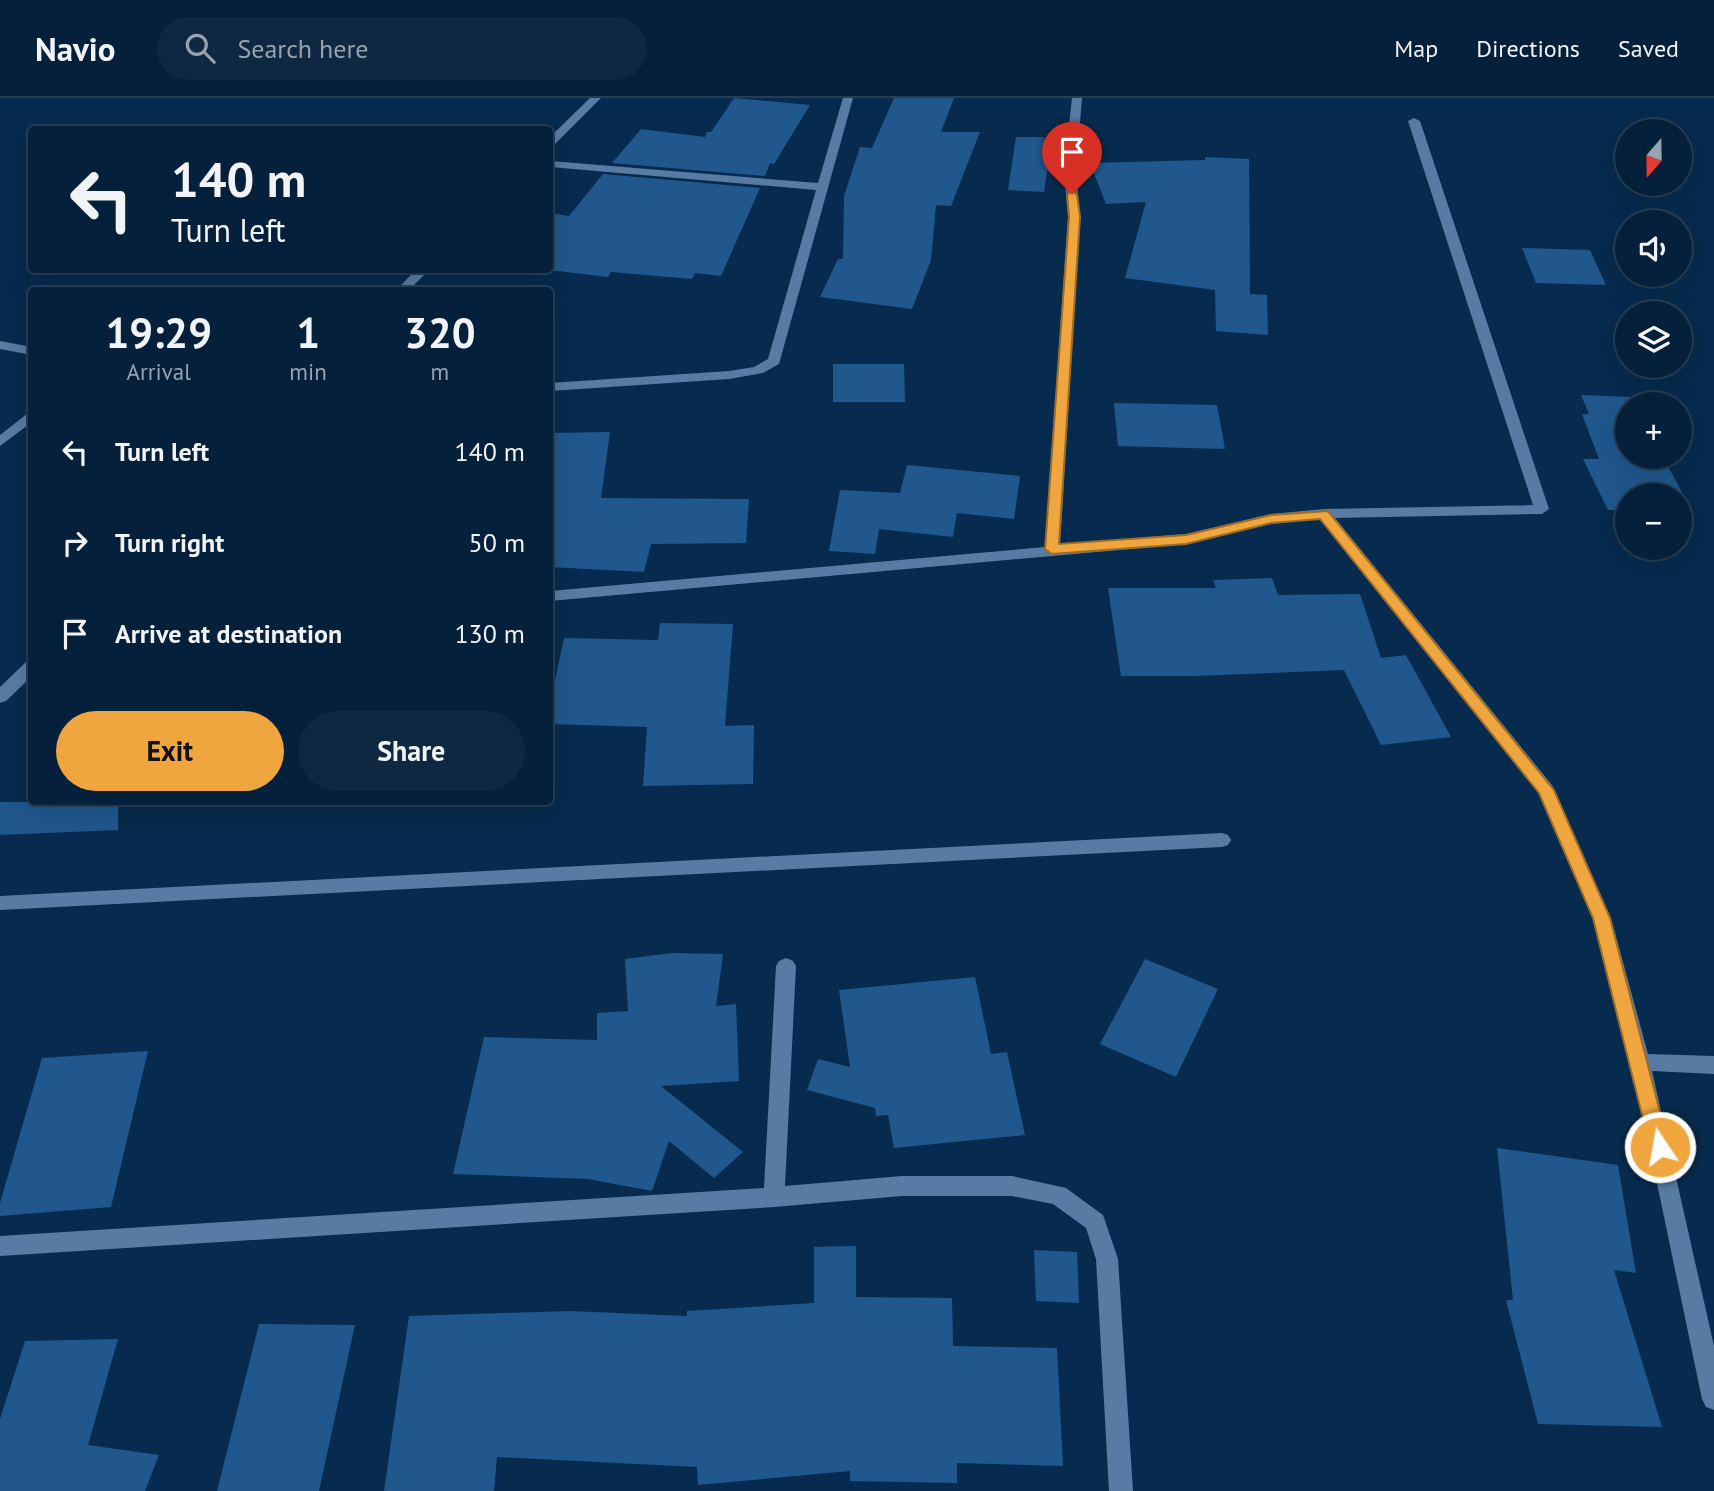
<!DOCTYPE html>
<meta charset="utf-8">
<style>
:root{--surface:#05203a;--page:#0e2842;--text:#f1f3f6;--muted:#97a3af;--line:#263e54;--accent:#f0a63e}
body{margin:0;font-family:"PT Sans",sans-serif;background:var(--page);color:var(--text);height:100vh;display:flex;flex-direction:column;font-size:26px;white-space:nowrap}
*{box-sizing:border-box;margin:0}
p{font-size:23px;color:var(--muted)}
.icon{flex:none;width:38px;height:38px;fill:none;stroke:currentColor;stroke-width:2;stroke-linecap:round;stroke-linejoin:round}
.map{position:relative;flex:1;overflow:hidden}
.panel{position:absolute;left:28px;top:189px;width:525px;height:518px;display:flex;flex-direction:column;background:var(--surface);border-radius:7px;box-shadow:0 7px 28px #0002,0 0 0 2px var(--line)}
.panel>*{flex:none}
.guide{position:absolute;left:28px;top:28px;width:525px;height:147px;border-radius:7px;box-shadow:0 7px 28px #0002,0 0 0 2px var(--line);background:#05203a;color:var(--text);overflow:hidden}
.needle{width:46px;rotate:200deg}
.controls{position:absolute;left:1615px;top:21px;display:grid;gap:14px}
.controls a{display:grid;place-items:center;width:77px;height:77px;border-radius:50%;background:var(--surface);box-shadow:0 7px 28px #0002,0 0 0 2px var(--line);font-size:35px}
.pin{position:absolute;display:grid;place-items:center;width:60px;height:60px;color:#fff;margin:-72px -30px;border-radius:50% 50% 50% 0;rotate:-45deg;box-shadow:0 0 7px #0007}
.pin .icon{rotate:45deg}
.me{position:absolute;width:77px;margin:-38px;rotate:348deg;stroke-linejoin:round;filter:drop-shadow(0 0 5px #0008)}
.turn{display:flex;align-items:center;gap:24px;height:147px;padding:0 28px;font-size:32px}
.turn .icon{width:91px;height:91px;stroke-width:2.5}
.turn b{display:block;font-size:49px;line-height:60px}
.eta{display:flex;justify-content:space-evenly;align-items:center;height:119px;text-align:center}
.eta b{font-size:42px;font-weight:700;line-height:49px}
.action{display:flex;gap:14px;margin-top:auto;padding:14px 28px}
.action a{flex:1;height:80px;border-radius:42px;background:var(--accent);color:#111;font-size:28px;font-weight:700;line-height:80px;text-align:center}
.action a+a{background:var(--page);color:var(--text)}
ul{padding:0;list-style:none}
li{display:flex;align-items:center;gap:21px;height:91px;padding:0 28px}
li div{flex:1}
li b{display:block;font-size:26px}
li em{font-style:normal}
header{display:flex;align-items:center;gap:42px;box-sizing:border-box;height:98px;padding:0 35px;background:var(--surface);border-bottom:2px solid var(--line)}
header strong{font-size:33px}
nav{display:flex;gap:38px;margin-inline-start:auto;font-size:24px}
.search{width:490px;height:63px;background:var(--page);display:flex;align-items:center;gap:18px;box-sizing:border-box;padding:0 24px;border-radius:38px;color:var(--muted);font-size:26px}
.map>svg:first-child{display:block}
.building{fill:#20578d}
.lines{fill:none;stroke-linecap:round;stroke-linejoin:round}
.minor{fill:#577ba3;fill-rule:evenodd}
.route{fill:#f0a63e;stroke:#9c6c28;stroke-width:2}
</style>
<header>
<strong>Navio</strong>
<div class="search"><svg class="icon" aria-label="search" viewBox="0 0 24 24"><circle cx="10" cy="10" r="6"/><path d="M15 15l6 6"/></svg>Search here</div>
<nav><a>Map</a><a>Directions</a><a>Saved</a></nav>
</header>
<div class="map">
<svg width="1714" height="1393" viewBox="0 0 1714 1393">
<rect width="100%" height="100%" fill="#072b4e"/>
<g class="building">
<polygon points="734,0 810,7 774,66 770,65 765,78 612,65 641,31 705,39 707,34 711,34"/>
<polygon points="894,0 954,0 941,34 980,34 951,108 936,107 931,162 912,211 820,199 838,161 843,161 844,98 860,49 872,50"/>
<polygon points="1016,39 1044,39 1049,61 1044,94 1008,92"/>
<polygon points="1205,59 1249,61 1250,196 1267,197 1268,237 1216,233 1215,192 1125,180 1146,104 1106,106 1090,65 1205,62"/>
<polygon points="603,76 760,90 721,178 695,175 692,181 611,174 608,179 550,172 550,115 569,118"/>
<polygon points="1522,150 1590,152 1606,187 1536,185"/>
<polygon points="833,266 904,266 905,304 833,304"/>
<polygon points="1581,297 1631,299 1635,306 1628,306 1628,359 1663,359 1692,413 1680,413 1680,397 1628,397 1628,412 1608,412 1583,361 1599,361 1582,316 1589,316"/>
<polygon points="1114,305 1217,307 1225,351 1118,348"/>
<polygon points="610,334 601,400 749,401 746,445 651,446 644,474 550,469 550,335"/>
<polygon points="907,367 1020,378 1014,421 957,415 953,439 879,431 875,456 829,453 840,392 900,395"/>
<polygon points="1272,480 1278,497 1360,496 1381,560 1406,557 1451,639 1381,647 1344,572 1194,578 1121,578 1108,490 1216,490 1213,482"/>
<polygon points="660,525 733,526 725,628 754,627 753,686 643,688 647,629 550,626 550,605 564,540 658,542"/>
<polygon points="0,704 118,704 118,732 0,737"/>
<polygon points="672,855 723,856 716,908 736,906 739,983 661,988 743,1054 714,1080 669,1043 652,1093 588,1081 453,1076 484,939 597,942 597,915 628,913 625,861"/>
<polygon points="1145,861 1218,891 1176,979 1100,946"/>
<polygon points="975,879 991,956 1007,954 1025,1037 894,1050 888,1017 876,1018 875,1010 807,992 818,961 850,969 839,892"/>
<polygon points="148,953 111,1109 0,1118 0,1105 42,960"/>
<polygon points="1497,1050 1618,1067 1636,1175 1614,1172 1662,1329 1538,1326 1506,1202 1513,1202"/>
<polygon points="856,1148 856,1199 952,1200 953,1248 1057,1250 1063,1368 957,1365 957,1385 850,1383 850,1373 698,1387 697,1369 497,1359 494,1393 384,1393 409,1218 569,1213 687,1218 687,1213 814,1205 814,1149"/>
<polygon points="1034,1152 1077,1154 1079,1205 1036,1203"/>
<polygon points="259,1226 355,1227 319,1393 217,1393"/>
<polygon points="118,1241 88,1347 159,1357 145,1393 0,1393 0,1321 25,1243"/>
</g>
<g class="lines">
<g class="minor">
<polygon points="590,0 601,0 554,47 550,48 550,39"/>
<polygon points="843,0 853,0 779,266 763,275 729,281 550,293 550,285 729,273 754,269 768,261 816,92 550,69 550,63 818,85"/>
<polygon points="1072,0 1082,0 1076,73 1080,119 1060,447 1186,436 1271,416 1324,411 1533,407 1408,23 1414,20 1420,23 1549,411 1542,416 1335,420 1552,687 1611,820 1648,956 1714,958 1714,976 1652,973 1714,1248 1714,1312 1706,1309 1702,1301 1639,999 1593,820 1539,695 1320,421 1271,426 1186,446 550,503 550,493 1045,449 1068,119 1064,73"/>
<polygon points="416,172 429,172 409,192 396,192"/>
<polygon points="0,243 32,249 32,257 0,251"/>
<polygon points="32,312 32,324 0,348 0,337"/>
<polygon points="32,563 32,578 6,603 0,605 0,589 26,564"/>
<polygon points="1222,735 1228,737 1231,742 1228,747 1222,749 0,812 0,798"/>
<polygon points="786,860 793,863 796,868 785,1088 902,1078 1012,1078 1066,1090 1103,1117 1118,1161 1133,1393 1109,1393 1096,1161 1086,1130 1053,1106 1012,1098 902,1098 774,1109 0,1158 0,1138 764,1090 776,868 779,863"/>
</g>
</g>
<polygon class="route" points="1072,92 1077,96 1080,119 1059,446 1186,437 1271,417 1328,413 1554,692 1610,820 1669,1049 1666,1055 1660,1058 1653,1055 1650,1049 1593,820 1539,695 1320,421 1271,425 1186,446 1052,456 1045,451 1069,119 1067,96"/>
</svg>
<div class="controls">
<a><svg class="needle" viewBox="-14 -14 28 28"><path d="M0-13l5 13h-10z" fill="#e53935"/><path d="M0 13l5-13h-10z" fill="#97a3af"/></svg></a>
<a><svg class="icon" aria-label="sound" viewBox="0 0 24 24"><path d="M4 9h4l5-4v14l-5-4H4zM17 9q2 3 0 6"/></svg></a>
<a><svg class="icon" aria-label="layers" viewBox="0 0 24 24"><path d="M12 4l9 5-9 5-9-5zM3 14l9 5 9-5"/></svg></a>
<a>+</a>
<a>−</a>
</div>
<div class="pin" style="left:1072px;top:96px;background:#d93025"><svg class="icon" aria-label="arrive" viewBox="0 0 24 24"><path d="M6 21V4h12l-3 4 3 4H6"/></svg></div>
<svg class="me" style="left:1660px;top:1049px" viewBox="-20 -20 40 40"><circle r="17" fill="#f0a63e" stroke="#fff" stroke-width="3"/><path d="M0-11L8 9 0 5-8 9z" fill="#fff"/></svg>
<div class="guide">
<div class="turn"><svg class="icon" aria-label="left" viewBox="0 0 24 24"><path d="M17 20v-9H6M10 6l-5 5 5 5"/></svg><div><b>140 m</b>Turn left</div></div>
</div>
<section class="panel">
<div class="eta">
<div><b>19:29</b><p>Arrival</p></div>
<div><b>1</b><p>min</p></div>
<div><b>320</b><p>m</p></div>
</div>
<ul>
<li><svg class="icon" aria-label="left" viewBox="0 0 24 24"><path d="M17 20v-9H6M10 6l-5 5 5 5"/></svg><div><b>Turn left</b></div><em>140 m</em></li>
<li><svg class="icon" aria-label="right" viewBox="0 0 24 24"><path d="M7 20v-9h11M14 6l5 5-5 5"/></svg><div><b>Turn right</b></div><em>50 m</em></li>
<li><svg class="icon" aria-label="arrive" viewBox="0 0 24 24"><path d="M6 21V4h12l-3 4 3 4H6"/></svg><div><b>Arrive at destination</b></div><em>130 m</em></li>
</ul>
<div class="action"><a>Exit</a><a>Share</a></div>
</section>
</div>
